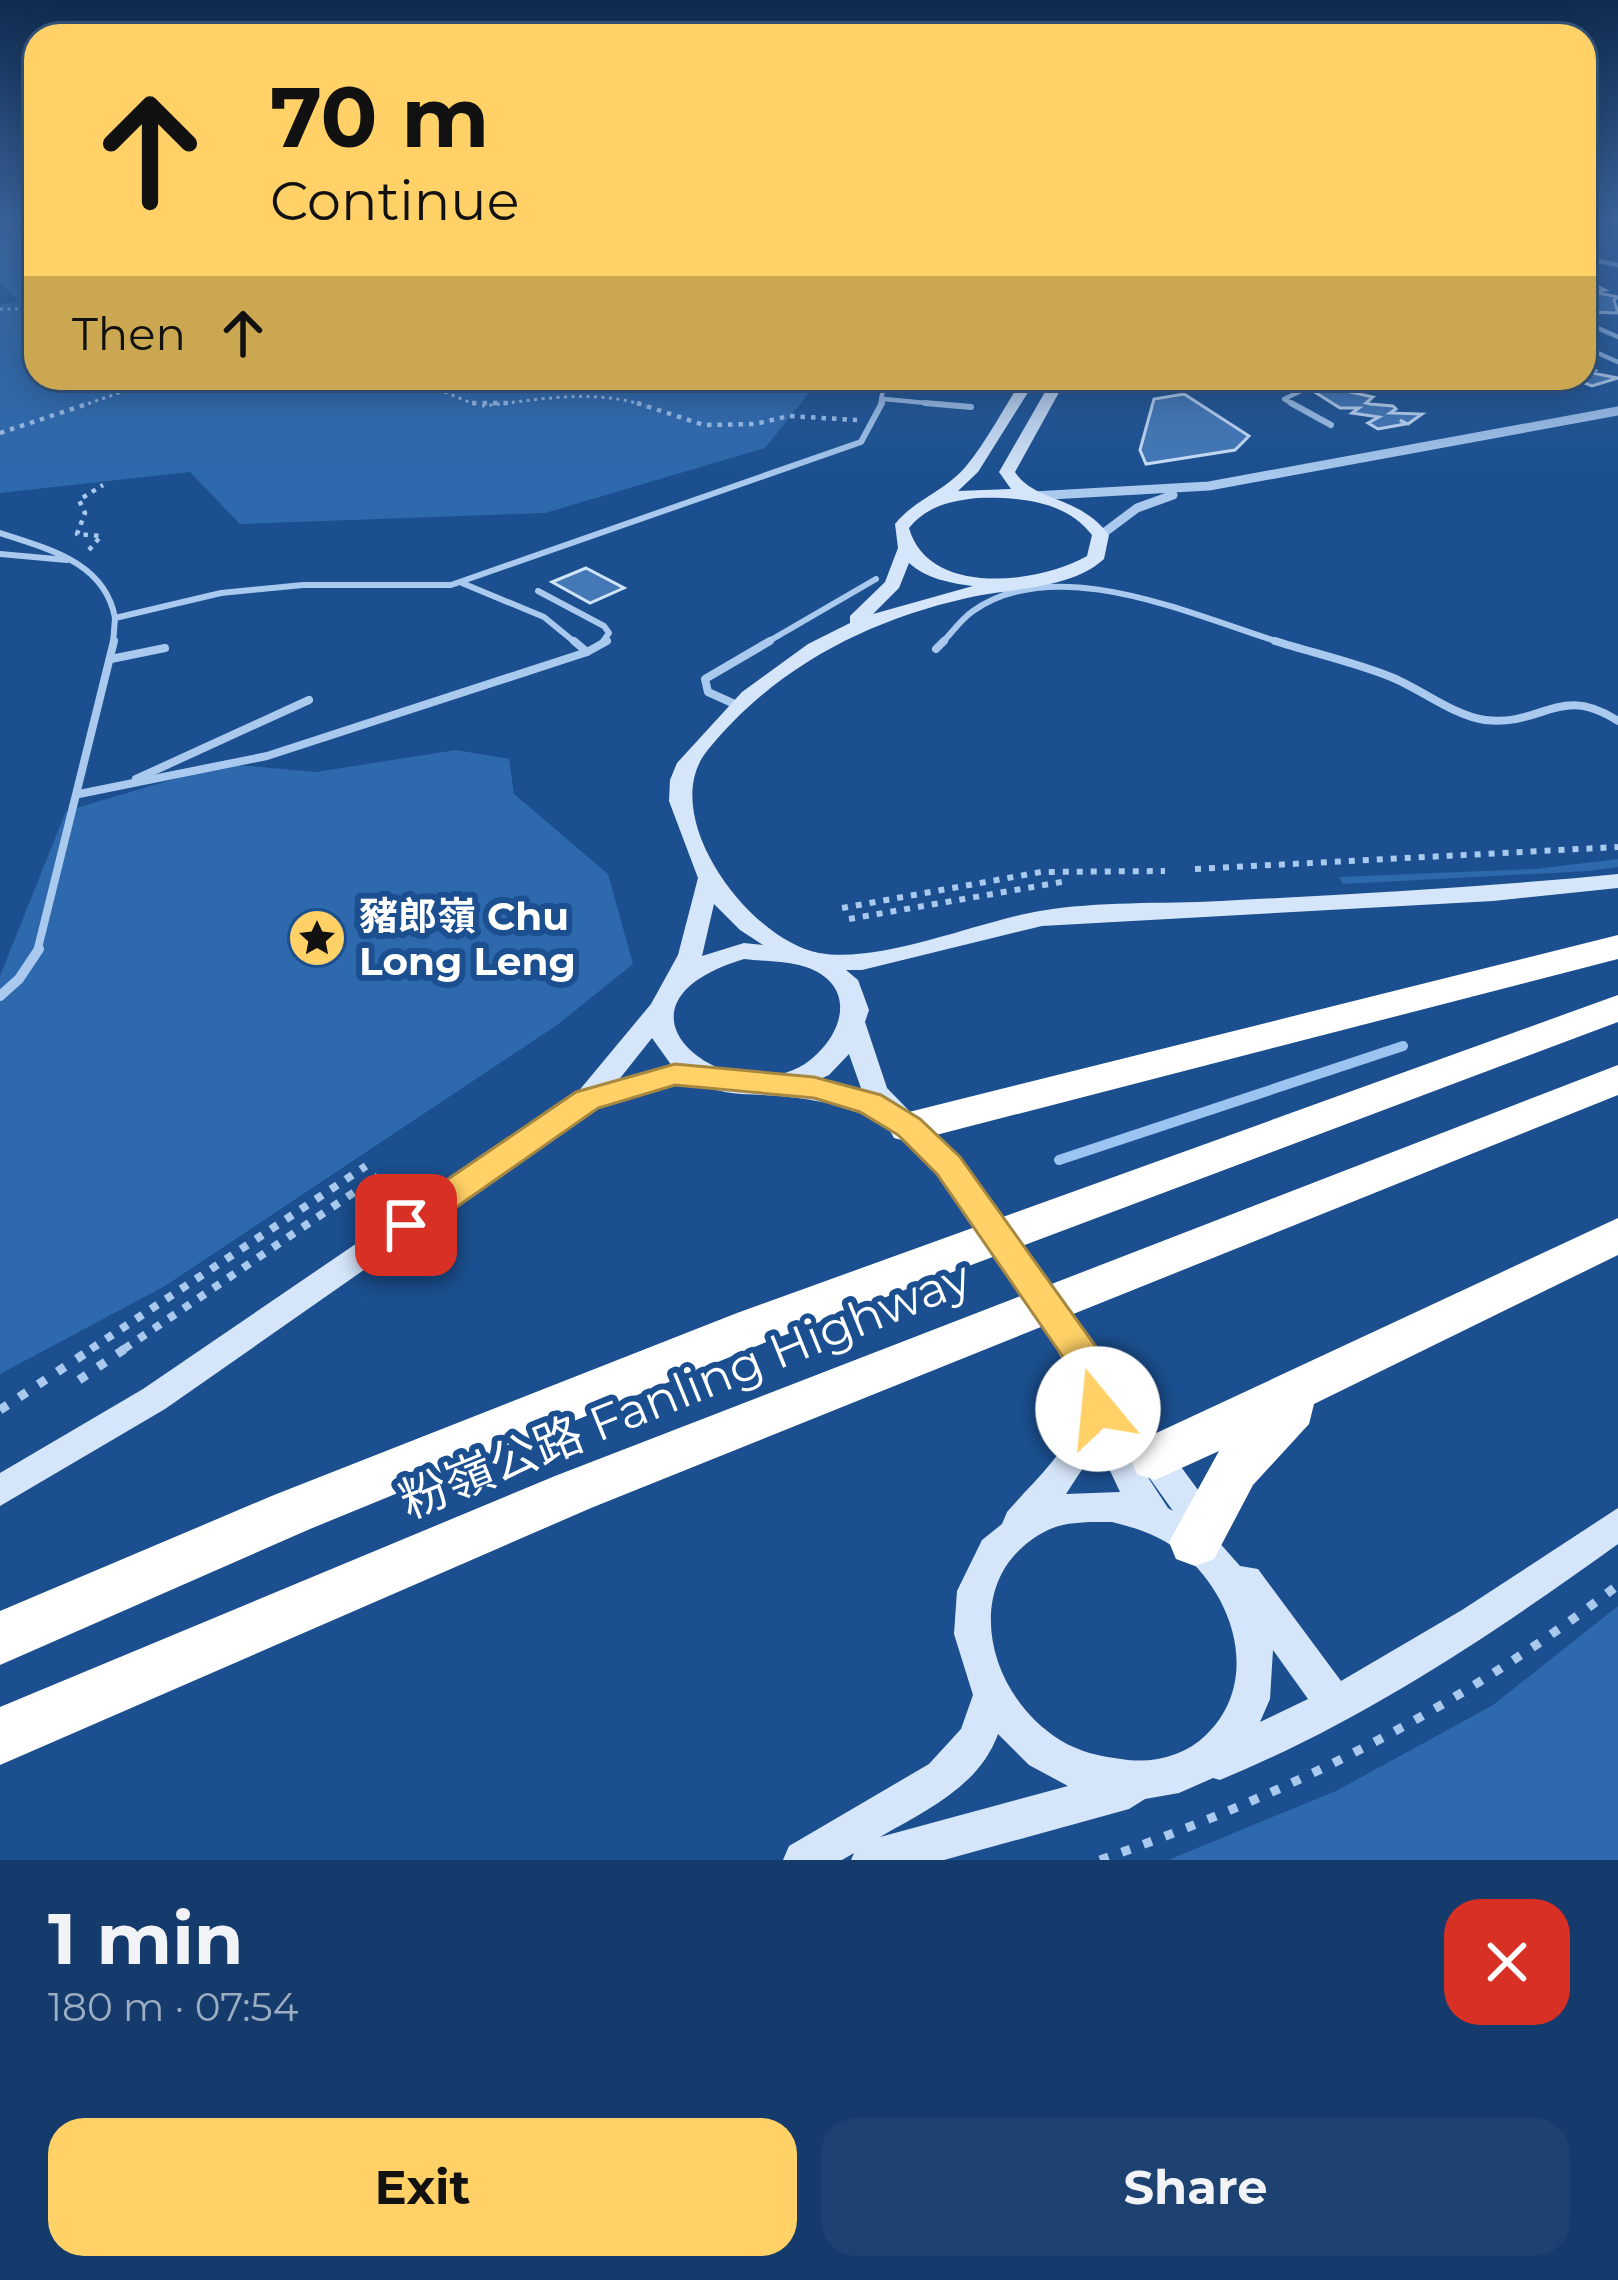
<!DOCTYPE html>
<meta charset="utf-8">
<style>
:root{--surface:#143b6b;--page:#1d4271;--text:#f1f3f6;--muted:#9dadc1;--line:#33557e;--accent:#ffd166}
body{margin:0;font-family:Montserrat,"Noto Sans SC",sans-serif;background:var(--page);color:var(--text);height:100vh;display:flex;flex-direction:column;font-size:45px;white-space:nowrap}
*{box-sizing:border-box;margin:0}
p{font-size:39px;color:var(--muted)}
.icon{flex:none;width:66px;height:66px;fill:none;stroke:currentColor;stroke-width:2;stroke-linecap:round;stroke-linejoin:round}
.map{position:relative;height:1860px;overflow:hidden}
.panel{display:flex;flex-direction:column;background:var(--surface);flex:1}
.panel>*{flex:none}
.banner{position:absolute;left:24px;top:24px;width:1572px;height:366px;border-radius:36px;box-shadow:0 6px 30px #0003,0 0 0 3px var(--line);background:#ffd166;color:#111;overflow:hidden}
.pin{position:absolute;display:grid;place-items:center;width:102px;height:102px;color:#fff;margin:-51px;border-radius:24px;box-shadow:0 6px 18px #0006}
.me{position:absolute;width:132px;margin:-66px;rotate:343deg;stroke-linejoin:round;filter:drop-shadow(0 0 9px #0008)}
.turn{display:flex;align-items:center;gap:42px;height:252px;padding:0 48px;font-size:54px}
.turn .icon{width:156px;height:156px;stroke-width:2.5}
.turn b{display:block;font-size:84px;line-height:102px}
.then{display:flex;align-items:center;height:114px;padding:0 48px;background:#0003;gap:24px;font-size:45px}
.round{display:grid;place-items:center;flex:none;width:126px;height:126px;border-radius:36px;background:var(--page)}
.overview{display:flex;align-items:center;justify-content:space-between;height:204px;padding:0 48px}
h1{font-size:72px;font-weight:700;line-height:90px}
.cta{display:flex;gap:24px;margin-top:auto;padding:24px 48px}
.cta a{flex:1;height:138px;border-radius:36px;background:var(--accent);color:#111;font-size:48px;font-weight:700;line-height:138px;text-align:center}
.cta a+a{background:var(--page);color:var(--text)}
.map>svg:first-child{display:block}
.green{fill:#2e69ad}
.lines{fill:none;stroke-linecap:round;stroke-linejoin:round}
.stream{stroke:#9cc4f0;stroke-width:10}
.building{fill:#4478b7;stroke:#cfe3fa;stroke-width:3}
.path-far4{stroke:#a9c9ee;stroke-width:3;stroke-dasharray:3 4.5;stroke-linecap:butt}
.path-far3{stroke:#a9c9ee;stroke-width:4.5;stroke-dasharray:4.5 6;stroke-linecap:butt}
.path-far2{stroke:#a9c9ee;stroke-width:6;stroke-dasharray:6 8;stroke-linecap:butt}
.path-far1{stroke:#a9c9ee;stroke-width:8;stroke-dasharray:8 10;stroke-linecap:butt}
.path{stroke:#a9c9ee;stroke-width:9;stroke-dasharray:9 14;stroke-linecap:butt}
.lane-far3{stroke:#a9c9ee;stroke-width:4.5}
.lane-far2{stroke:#a9c9ee;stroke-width:6}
.lane-far1{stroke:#a9c9ee;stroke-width:8}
.lane{stroke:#a9c9ee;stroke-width:10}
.street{stroke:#a9c9ee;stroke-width:9}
.secondary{fill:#d6e6fa;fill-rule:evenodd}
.highway{fill:#fff;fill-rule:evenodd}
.secondary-bridge-far1{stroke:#d6e6fa;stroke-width:27}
.secondary-bridge{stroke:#d6e6fa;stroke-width:36}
.route{fill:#ffd166;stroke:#a68842;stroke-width:3}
.labels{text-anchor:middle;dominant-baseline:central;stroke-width:12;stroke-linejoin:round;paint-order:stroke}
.poi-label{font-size:39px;font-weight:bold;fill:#fff;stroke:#1b4f8f;text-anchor:start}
.near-street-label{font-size:48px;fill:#fff;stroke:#1b4f8f}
</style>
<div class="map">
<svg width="1618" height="1860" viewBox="0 0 1618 1860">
<rect width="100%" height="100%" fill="#1b4f8f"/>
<g class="green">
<polygon points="36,224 36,378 821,378 765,448 545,513 240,524 190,472 0,493 0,304 20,302 0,282 0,243"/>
<polygon points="456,750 509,759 514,794 608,874 633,964 557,1025 165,1286 0,1374 0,976 66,811 225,764 316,772"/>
<polygon points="1618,859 1618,867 1589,871 1343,884 1339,877 1535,869"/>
<polygon points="1618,1606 1618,1860 1168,1860 1336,1791 1493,1705"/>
</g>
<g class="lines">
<polyline class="stream" points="1059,1160 1403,1046"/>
</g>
<g class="building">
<polygon points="1584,279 1605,290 1596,291 1599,293 1618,297 1614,300 1618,313 1591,312 1584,318 1584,303 1592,303 1584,299"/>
<polygon points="1586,364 1595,370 1587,372 1618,378 1592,386 1575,379 1584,378"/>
<polygon points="1265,378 1366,378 1369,382 1359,386 1337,389 1373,397 1366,403 1370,404 1393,406 1396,409 1390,413 1422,414 1408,424 1400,420 1405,424 1378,429 1368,423 1379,417 1352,413 1359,408 1340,408 1313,391 1265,384 1261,382"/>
<polygon points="1184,394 1249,436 1235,450 1146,464 1140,450 1154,399"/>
<polygon points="586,568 624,588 590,603 552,582"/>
</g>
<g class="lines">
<g class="path-far4">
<polyline points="0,309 36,309"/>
<polyline points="410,378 479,406"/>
<polyline points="81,406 163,378"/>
<path d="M 482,406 C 537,400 593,388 646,406"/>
</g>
<g class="path-far3">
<polyline points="472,403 509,403"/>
<polyline points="637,403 704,425 755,424 789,416 857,420"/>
<polyline points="0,433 90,403"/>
<polyline points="89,550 101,536 77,534 85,513 79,500 103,485"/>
</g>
<g class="path-far2">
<polyline points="1195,869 1618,847"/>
<polyline points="842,908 1041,872 1165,871"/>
<polyline points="849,919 1067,881"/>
</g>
<g class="path-far1">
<polyline points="91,1349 366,1166"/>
<polyline points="124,1349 378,1176"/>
</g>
<g class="path">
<polyline points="79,1380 129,1346"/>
<polyline points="0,1410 96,1346"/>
<path d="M 1100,1860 C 1289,1794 1459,1709 1618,1585"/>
</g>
<g class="lane-far3">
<polyline points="1612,219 1618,222"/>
<polyline points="1584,258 1618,265"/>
<polyline points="1584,322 1618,337"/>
<polyline points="1584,347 1618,362"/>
<polyline points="884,399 958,406"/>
<polyline points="880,406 885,378"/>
<polyline points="1296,406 1284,399 1329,378"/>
</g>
<g class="lane-far2">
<polyline points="925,403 971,407"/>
<polyline points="1291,403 1331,425"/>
<path d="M 0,533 C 48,549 105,562 115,618 L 221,593 L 303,585 L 451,585 L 861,442 L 882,403"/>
<polyline points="0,554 67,560"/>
<polyline points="462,583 544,617 577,644"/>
<polyline points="538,591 604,626 609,633 601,644"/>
<polyline points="113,644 115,618"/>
<polyline points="764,644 876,579"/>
<path d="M 941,644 C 951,634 961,619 973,611 C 1058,551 1196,617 1285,644"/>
</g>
<g class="lane-far1">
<path d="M 1275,641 C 1313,653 1354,662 1391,677 C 1421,689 1454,716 1485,720 C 1543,727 1559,683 1618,721"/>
<polyline points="936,649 944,641"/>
<polyline points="587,652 607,641"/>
<polyline points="111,659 165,648"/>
<polyline points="739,706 708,692 705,679 770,641"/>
<polyline points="136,779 309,700"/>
<polyline points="79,794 267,756 587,652 574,641"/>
<polyline points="37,952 114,641"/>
</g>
<polyline class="lane" points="0,996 19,979 39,949"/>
<g class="street">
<polyline points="1033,496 1209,486 1618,411"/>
<polyline points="1101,535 1137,508 1173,495"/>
</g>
<g class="secondary">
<path d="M 1023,378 L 1037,378 L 978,472 L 958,491 L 1011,489 L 999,472 L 1053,378 L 1067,378 L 1015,472 C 1034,502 1079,495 1109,535 L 1104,559 C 1070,590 1009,588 967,598 C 865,621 773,669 707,751 C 656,815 749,940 819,953 C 881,964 976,922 1040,911 C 1098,901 1162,904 1221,901 C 1353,894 1486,887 1618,874 L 1618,888 L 1493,901 L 1042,926 L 862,970 L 846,970 L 858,980 L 869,1010 L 865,1022 L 887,1088 L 956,1159 L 980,1191 L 976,1199 L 966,1202 L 956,1199 C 891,1111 846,1098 741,1094 C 719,1093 701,1083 678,1085 C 652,1086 622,1099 597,1107 L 165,1409 L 0,1506 L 0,1473 L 143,1389 L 577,1093 L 651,1004 L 678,955 L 698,878 L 669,801 L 670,780 L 677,763 L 742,692 L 808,644 L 850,623 L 850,616 L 885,582 L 898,548 L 895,524 C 915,499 946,491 967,465 C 988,439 1005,406 1023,378 ZM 977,498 C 1018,497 1065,500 1092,535 L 1087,556 C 1038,584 928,597 909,528 C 927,506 950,501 977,498 ZM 909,563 C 927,579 950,583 973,586 L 873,614 L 899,588 ZM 714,904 L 740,930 L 763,945 L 744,943 L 702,956 ZM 744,959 C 762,961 782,961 799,965 C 851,978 850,1022 817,1054 C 747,1125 579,1009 744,959 ZM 652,1038 L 672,1066 L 617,1082 ZM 849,1054 L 862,1091 L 818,1080 L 829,1075 Z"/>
<path d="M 1095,1366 L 1106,1370 L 1117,1396 L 1131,1399 L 1218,1517 L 1223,1528 L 1217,1540 L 1240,1566 L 1258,1569 L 1341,1681 L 1462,1610 L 1618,1508 L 1618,1544 C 1493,1634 1363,1721 1220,1780 L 1213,1778 L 1179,1793 L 1145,1799 L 1129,1809 L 944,1860 L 851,1860 L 854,1853 L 842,1860 L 783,1860 L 789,1846 L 929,1764 L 961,1729 L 973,1695 L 954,1634 L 957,1591 L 982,1540 L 1002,1524 L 1007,1512 C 1031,1484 1066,1454 1077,1418 C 1081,1402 1076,1385 1084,1370 ZM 1098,1445 L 1120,1492 L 1066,1494 ZM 1136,1459 L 1173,1511 L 1168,1508 ZM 1112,1522 C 1136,1528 1159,1535 1179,1551 C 1234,1594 1262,1681 1206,1735 C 1183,1757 1152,1764 1121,1759 C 1098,1756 1080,1752 1060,1740 C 985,1694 957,1575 1048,1530 C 1067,1521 1092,1522 1112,1522 ZM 1273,1650 L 1308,1699 L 1260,1722 L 1270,1699 ZM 998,1734 L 1029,1765 L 1068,1786 L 880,1837 C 926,1810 979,1787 998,1734 Z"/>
</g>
<g class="highway">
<polygon points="1618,935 1618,959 909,1142 894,1138 888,1127 894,1116 909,1112"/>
<polygon points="1618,995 1618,1022 769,1341 310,1529 0,1665 0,1611 274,1495 737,1313"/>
<polygon points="1618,1065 1618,1095 591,1508 0,1765 0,1707 555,1476"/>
<polygon points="1618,1218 1618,1255 1314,1404 1309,1424 1253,1485 1214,1559 1195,1566 1176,1559 1169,1542 1219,1451 1155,1480 1137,1474 1130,1458 1137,1442"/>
</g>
<polyline class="secondary-bridge-far1" points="966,1191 1077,1349"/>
<polyline class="secondary-bridge" points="1075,1346 1119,1409"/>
</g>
<linearGradient id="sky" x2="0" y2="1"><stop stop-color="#0f2b4f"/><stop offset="0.46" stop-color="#39639b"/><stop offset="1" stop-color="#39639b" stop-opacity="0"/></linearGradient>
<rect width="1618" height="480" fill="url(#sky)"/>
<polygon class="route" points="675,1064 814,1077 881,1095 920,1119 960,1157 1106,1361 1117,1409 1111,1420 1098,1425 1085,1420 1076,1376 937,1174 898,1135 860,1112 814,1098 675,1085 598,1108 418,1234 406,1238 395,1234 390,1225 395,1215 576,1092"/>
<defs>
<symbol id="sight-disc" viewBox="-11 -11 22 22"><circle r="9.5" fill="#ffd166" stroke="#1b4f8f"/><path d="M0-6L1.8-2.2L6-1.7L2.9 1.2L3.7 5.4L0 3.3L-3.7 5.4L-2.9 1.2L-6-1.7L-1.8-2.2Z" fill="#111"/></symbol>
</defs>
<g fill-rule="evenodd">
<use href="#sight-disc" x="284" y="905" width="66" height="66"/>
</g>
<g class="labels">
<g class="poi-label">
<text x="359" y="916">豬郎嶺 Chu<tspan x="359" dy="45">Long Leng</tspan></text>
</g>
<g class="near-street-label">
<text transform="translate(685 1389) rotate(-22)">粉嶺公路 Fanling Highway</text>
</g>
</g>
</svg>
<div class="pin" style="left:406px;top:1225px;background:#d93025"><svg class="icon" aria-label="arrive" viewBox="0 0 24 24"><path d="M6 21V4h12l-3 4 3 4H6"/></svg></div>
<svg class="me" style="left:1098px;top:1409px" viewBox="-20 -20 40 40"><circle r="19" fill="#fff"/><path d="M0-13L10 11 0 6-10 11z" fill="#ffd166"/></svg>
<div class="banner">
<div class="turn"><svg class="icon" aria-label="ahead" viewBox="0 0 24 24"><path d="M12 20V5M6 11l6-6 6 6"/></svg><div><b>70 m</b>Continue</div></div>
<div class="then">Then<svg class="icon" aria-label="ahead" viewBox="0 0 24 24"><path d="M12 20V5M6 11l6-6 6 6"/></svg></div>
</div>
</div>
<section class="panel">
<div class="overview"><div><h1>1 min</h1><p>180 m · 07:54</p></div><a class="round" style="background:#d93025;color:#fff"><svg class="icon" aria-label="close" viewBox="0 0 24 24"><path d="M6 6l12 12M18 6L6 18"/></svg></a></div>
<div class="cta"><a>Exit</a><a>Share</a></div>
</section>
